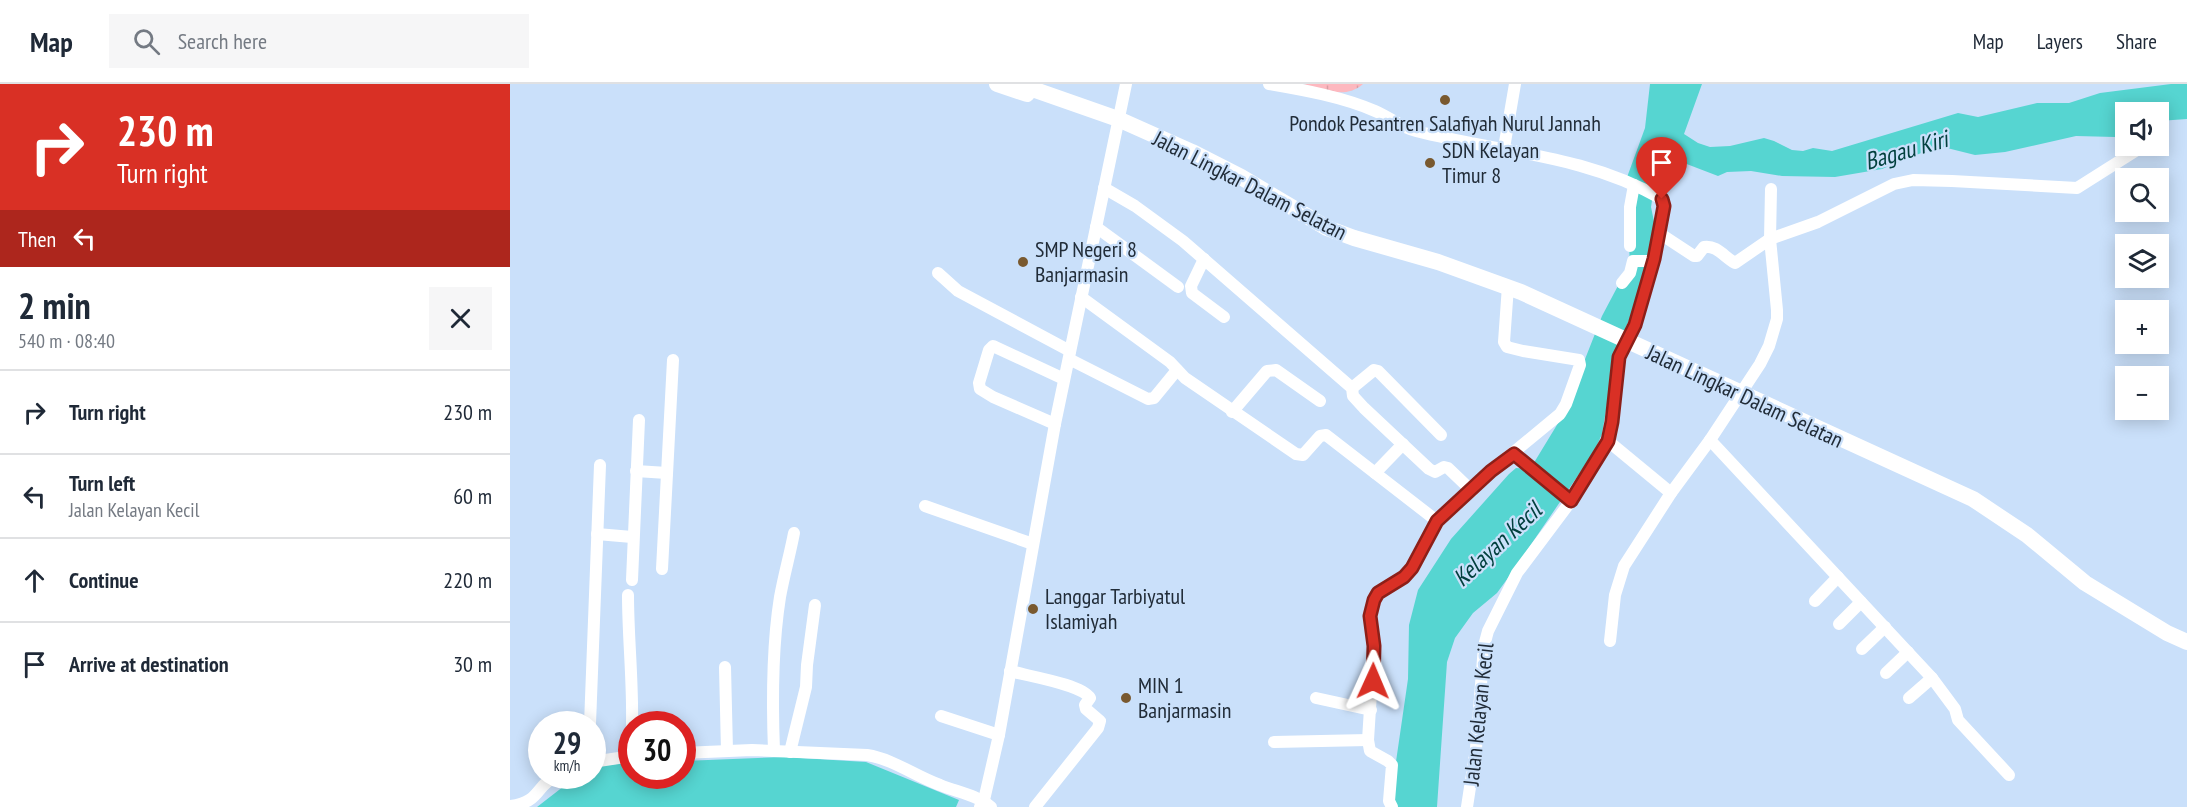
<!DOCTYPE html>
<meta charset="utf-8">
<style>
:root{--surface:#fff;--page:#f6f6f7;--text:#1f2937;--muted:#747a83;--line:#e0e1e3}
body{margin:0;font-family:"PT Sans Narrow",sans-serif;background:var(--page);color:var(--text);height:100vh;display:flex;flex-direction:column;font-size:22px;white-space:nowrap}
*{box-sizing:border-box;margin:0}
p{font-size:20px;color:var(--muted)}
.icon{flex:none;width:33px;height:33px;fill:none;stroke:currentColor;stroke-width:2;stroke-linecap:round;stroke-linejoin:round}
.map{position:relative;flex:1;overflow:hidden}
.details{display:flex;flex-direction:column;background:var(--surface);width:510px}
.details>*{flex:none}
.hud{background:#d93025;color:#fff;overflow:hidden}
.controls{position:absolute;left:1605px;top:18px;display:grid;gap:12px}
.controls a{display:grid;place-items:center;width:54px;height:54px;border-radius:0px;background:var(--surface);box-shadow:0 3px 15px #0003;font-size:30px}
.speed{position:absolute;left:18px;top:627px;display:flex;gap:12px;font-size:30px;font-weight:700;text-align:center}
.speed>*{display:grid;place-content:center;width:78px;height:78px;border-radius:50%;background:var(--surface);box-shadow:0 3px 15px #0003;line-height:1}
.speed small{font-size:15px;font-weight:400}
.speed .limit{border:9px solid #d22;background:#fff;color:#111}
.pin{position:absolute;display:grid;place-items:center;width:51px;height:51px;color:#fff;margin:-62px -26px;border-radius:50% 50% 50% 0;rotate:-45deg;box-shadow:0 0 6px #0007}
.pin .icon{rotate:45deg}
.me{position:absolute;width:66px;margin:-33px;rotate:1deg;stroke-linejoin:round;filter:drop-shadow(0 0 4px #0008)}
.turn{display:flex;align-items:center;gap:21px;height:126px;padding:0 18px;font-size:27px}
.turn .icon{width:78px;height:78px;stroke-width:2.5}
.turn b{display:block;font-size:42px;line-height:51px}
.then{display:flex;align-items:center;height:57px;padding:0 18px;background:#0003;gap:12px;font-size:22px}
.round{display:grid;place-items:center;flex:none;width:63px;height:63px;border-radius:0px;background:var(--page)}
.overview{display:flex;align-items:center;justify-content:space-between;height:102px;padding:0 18px}
h1{font-size:36px;font-weight:600;line-height:45px}
ul{padding:0;list-style:none}
li{display:flex;align-items:center;gap:18px;height:84px;padding:0 18px;border-top:2px solid var(--line)}
li div{flex:1}
li b{display:block;font-size:22px}
li em{font-style:normal}
header{display:flex;align-items:center;gap:36px;box-sizing:border-box;height:84px;padding:0 30px;background:var(--surface);border-bottom:2px solid var(--line)}
header strong{font-size:28px}
nav{display:flex;gap:33px;margin-inline-start:auto;font-size:21px}
.search{width:420px;height:54px;background:var(--page);display:flex;align-items:center;gap:15px;box-sizing:border-box;padding:0 21px;border-radius:0px;color:var(--muted);font-size:22px}
main{display:flex;flex:1;min-height:0}
.map>svg:first-child{display:block}
.wetland{fill:url(#wetland-marsh)}
.water{fill:#56d5d1}
.lines{fill:none;stroke-linecap:round;stroke-linejoin:round}
.minor{stroke:#fff;stroke-width:12}
.major{stroke:#fff;stroke-width:16}
.route-casing{stroke:#8d1f18;stroke-width:15}
.route{stroke:#d93025;stroke-width:10}
.poi-dot{fill:#79592f;stroke:#cae0fa;stroke-width:2}
.labels{text-anchor:middle;dominant-baseline:central;stroke-width:4.5;stroke-linejoin:round;paint-order:stroke}
.poi-label{font-size:22px;fill:#212c38;stroke:#cae0fa;text-anchor:start}
.street-label{font-size:22px;fill:#212c38;stroke:#cae0fa}
.water-label{font-size:24px;font-style:italic;fill:#02403e;stroke:#cae0fa}
</style>
<header>
<strong>Map</strong>
<div class="search"><svg class="icon" aria-label="search" viewBox="0 0 24 24"><circle cx="10" cy="10" r="6"/><path d="M15 15l6 6"/></svg>Search here</div>
<nav><a>Map</a><a>Layers</a><a>Share</a></nav>
</header>
<main>
<section class="details">
<div class="hud">
<div class="turn"><svg class="icon" aria-label="right" viewBox="0 0 24 24"><path d="M7 20v-9h11M14 6l5 5-5 5"/></svg><div><b>230 m</b>Turn right</div></div>
<div class="then">Then<svg class="icon" aria-label="left" viewBox="0 0 24 24"><path d="M17 20v-9H6M10 6l-5 5 5 5"/></svg></div>
</div>
<div class="overview"><div><h1>2 min</h1><p>540 m · 08:40</p></div><a class="round"><svg class="icon" aria-label="close" viewBox="0 0 24 24"><path d="M6 6l12 12M18 6L6 18"/></svg></a></div>
<ul>
<li><svg class="icon" aria-label="right" viewBox="0 0 24 24"><path d="M7 20v-9h11M14 6l5 5-5 5"/></svg><div><b>Turn right</b></div><em>230 m</em></li>
<li><svg class="icon" aria-label="left" viewBox="0 0 24 24"><path d="M17 20v-9H6M10 6l-5 5 5 5"/></svg><div><b>Turn left</b><p>Jalan Kelayan Kecil</p></div><em>60 m</em></li>
<li><svg class="icon" aria-label="ahead" viewBox="0 0 24 24"><path d="M12 20V5M6 11l6-6 6 6"/></svg><div><b>Continue</b></div><em>220 m</em></li>
<li><svg class="icon" aria-label="arrive" viewBox="0 0 24 24"><path d="M6 21V4h12l-3 4 3 4H6"/></svg><div><b>Arrive at destination</b></div><em>30 m</em></li>
</ul>
</section>
<div class="map">
<svg width="1677" height="723" viewBox="0 0 1677 723">
<defs>
<pattern id="wetland-marsh" width="20" height="14" patternUnits="userSpaceOnUse" patternTransform="scale(1.5)"><rect width="20" height="14" fill="#fdb8bf"/><path d="M1 5h8M5 5V1M11 12h8M15 12V8" fill="none" stroke="#d99ea5"/></pattern>
</defs>
<rect width="100%" height="100%" fill="#cae0fa"/>
<path class="wetland" d="M 793,0 L 853,0 C 835,16 813,5 793,0 Z"/>
<g class="water">
<polygon points="1140,0 1192,0 1174,50 1188,59 1200,63 1220,62 1254,54 1264,57 1282,66 1293,67 1303,64 1322,67 1448,29 1468,33 1527,19 1559,19 1590,9 1661,0 1677,0 1677,35 1649,37 1648,28 1616,28 1615,46 1605,53 1566,52 1495,68 1465,71 1433,63 1421,65 1372,85 1325,93 1272,92 1241,87 1217,88 1208,92 1161,74 1148,78 1141,123 1147,152 1130,210 1106,267 1092,350 1084,368 1003,487 987,509 963,529 945,554 937,578 927,723 884,723 881,712 898,595 899,541 908,506 941,455 999,390 1006,384 1018,385 1025,377 1053,331 1092,232 1120,179 1117,129 1121,107 1116,96 1135,44"/>
<polygon points="274,673 356,678 449,716 446,723 27,723 67,692 82,692 83,684 93,681 121,679 122,692 172,692 173,677"/>
</g>
<g class="lines">
<g class="minor">
<path d="M 759,0 C 794,6 833,13 865,27 C 879,33 891,43 906,47 C 991,69 1073,70 1152,115 L 1154,122 L 1149,149 L 1184,172 L 1187,172 L 1194,163 C 1207,161 1214,173 1225,179 L 1260,155 L 1308,138 L 1384,100 L 1403,96 L 1442,97 L 1567,104 L 1627,66"/>
<polyline points="994,64 1005,0"/>
<polyline points="594,104 625,122 673,157 842,304 843,312 854,324 919,385 925,388 934,383 938,384 962,407"/>
<polyline points="586,143 668,203"/>
<polyline points="1120,162 1120,123 1124,101"/>
<polyline points="694,175 681,202 682,209 714,233"/>
<polyline points="428,189 448,207 560,267"/>
<polyline points="1112,199 1120,189 1123,177 1142,177 1144,175"/>
<polyline points="571,213 660,278 675,294 786,370 793,371 810,352 816,351 927,437"/>
<polyline points="559,275 638,315 644,314 667,286"/>
<polyline points="842,304 864,286 868,287 931,351"/>
<polyline points="722,328 757,287 766,286 810,317"/>
<polyline points="545,340 483,313 470,305 469,299 479,266 483,262 554,295"/>
<polyline points="1200,356 1422,594 1445,625 1448,636 1499,691"/>
<polyline points="1098,357 1161,409"/>
<polyline points="1004,370 1061,417"/>
<polyline points="126,387 157,389"/>
<polyline points="865,389 893,360"/>
<polyline points="415,422 523,460"/>
<polyline points="87,450 122,453"/>
<polyline points="152,485 163,276"/>
<polyline points="122,496 129,336"/>
<path d="M 118,511 C 118,554 123,597 122,640"/>
<polyline points="1305,517 1328,493"/>
<polyline points="1329,540 1351,518"/>
<polyline points="1100,557 1105,511 1114,482 1161,409 1200,356 1250,280 1259,262 1267,235 1267,226 1260,155 1261,105"/>
<polyline points="1352,565 1375,543"/>
<polyline points="215,583 217,667"/>
<path d="M 500,587 C 517,592 571,600 580,614 L 575,621 L 576,625 L 590,637 L 588,644 L 525,723"/>
<polyline points="1376,589 1398,568"/>
<polyline points="806,614 861,626"/>
<polyline points="1399,614 1422,594"/>
<polyline points="431,632 489,651"/>
<polyline points="80,640 90,381"/>
<polyline points="764,658 858,656"/>
<path d="M 264,667 C 262,616 262,563 270,513 C 274,491 280,470 284,449"/>
<polyline points="280,668 296,603 297,581 305,521"/>
<path d="M 172,669 L 242,666 L 357,671 C 383,675 405,692 430,701 C 447,708 467,711 481,723"/>
<polyline points="82,678 122,672"/>
<path d="M 0,722 C 31,718 25,702 46,692"/>
<polyline points="470,723 474,716 489,651 545,340 616,0"/>
<polyline points="882,723 879,717 882,681 878,677 860,667 858,656 864,562 860,532 864,516 868,509 894,493 902,484 927,437 981,387 1050,330 1056,320 1070,281 1069,276 1013,267 997,263 994,258 998,202"/>
<polyline points="957,723 966,664 974,562 978,547 1007,489 1061,417 1098,357 1102,338 1109,272 1125,241 1144,175 1149,149"/>
</g>
<g class="major">
<polyline points="487,0 517,10"/>
<polyline points="508,0 608,35 682,68 731,93 817,144 844,154 928,178 1011,208 1463,415 1517,451 1575,499 1657,549 1677,558"/>
</g>
</g>
<g class="lines">
<defs>
<polyline id="route" points="863,597 864,562 860,532 864,516 868,509 894,493 902,484 927,437 981,387 1004,370 1061,417 1098,357 1102,338 1109,273 1125,241 1144,175 1154,122 1152,115"/>
</defs>
<use href="#route" class="route-casing"/>
<use href="#route" class="route"/>
</g>
<g class="poi-dot">
<circle cx="935" cy="16" r="6"/>
<circle cx="920" cy="79" r="6"/>
<circle cx="513" cy="178" r="6"/>
<circle cx="523" cy="525" r="6"/>
<circle cx="616" cy="614" r="6"/>
</g>
<g class="labels">
<g class="poi-label">
<text x="935" y="39" text-anchor="middle">Pondok Pesantren Salafiyah Nurul Jannah</text>
<text x="932" y="66">SDN Kelayan<tspan x="932" dy="25">Timur 8</tspan></text>
<text x="525" y="165">SMP Negeri 8<tspan x="525" dy="25">Banjarmasin</tspan></text>
<text x="535" y="512">Langgar Tarbiyatul<tspan x="535" dy="25">Islamiyah</tspan></text>
<text x="628" y="601">MIN 1<tspan x="628" dy="25">Banjarmasin</tspan></text>
</g>
<g class="street-label">
<text transform="translate(740 101) rotate(27)">Jalan Lingkar Dalam Selatan</text>
<text transform="translate(1235 312) rotate(25)">Jalan Lingkar Dalam Selatan</text>
<text transform="translate(968 630) rotate(-84)">Jalan Kelayan Kecil</text>
</g>
<g class="water-label">
<text transform="translate(1396 66) rotate(-16)">Bagau Kiri</text>
<text transform="translate(987 460) rotate(-43)">Kelayan Kecil</text>
</g>
</g>
</svg>
<div class="controls">
<a><svg class="icon" aria-label="sound" viewBox="0 0 24 24"><path d="M4 9h4l5-4v14l-5-4H4zM17 9q2 3 0 6"/></svg></a>
<a><svg class="icon" aria-label="search" viewBox="0 0 24 24"><circle cx="10" cy="10" r="6"/><path d="M15 15l6 6"/></svg></a>
<a><svg class="icon" aria-label="layers" viewBox="0 0 24 24"><path d="M12 4l9 5-9 5-9-5zM3 14l9 5 9-5"/></svg></a>
<a>+</a>
<a>−</a>
</div>
<div class="speed"><div>29<small>km/h</small></div><div class="limit">30</div></div>
<div class="pin" style="left:1152px;top:115px;background:#d93025"><svg class="icon" aria-label="arrive" viewBox="0 0 24 24"><path d="M6 21V4h12l-3 4 3 4H6"/></svg></div>
<svg class="me" style="left:863px;top:597px" viewBox="-20 -20 40 40"><path d="M0-17L14 15 0 8-14 15z" fill="#d93025" stroke="#fff" stroke-width="4"/></svg>
</div>
</main>
